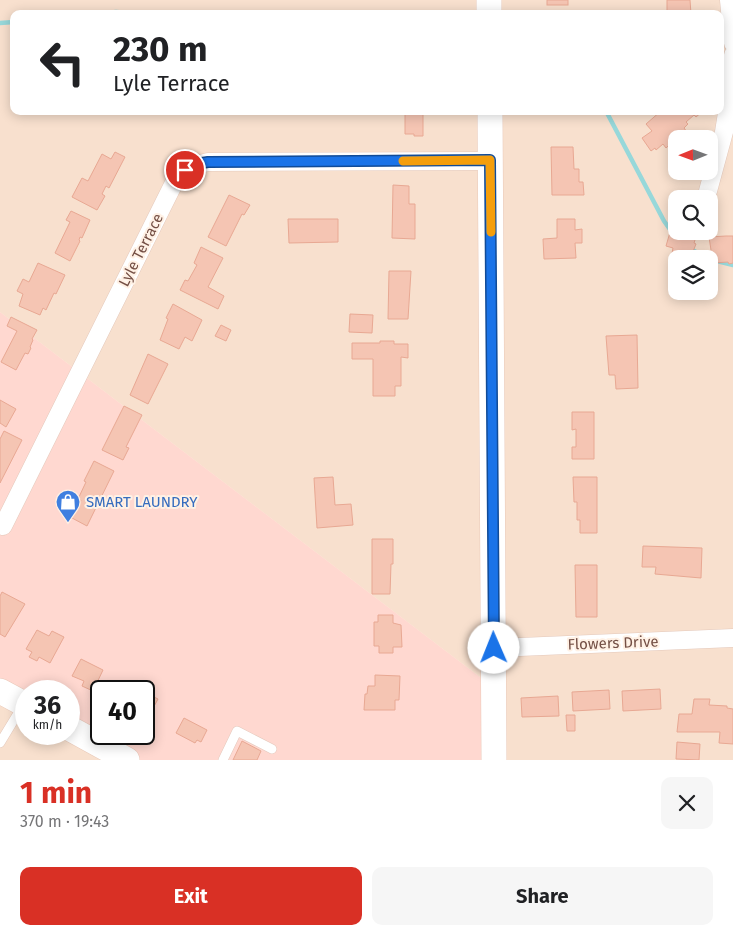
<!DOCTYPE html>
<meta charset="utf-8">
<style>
:root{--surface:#fff;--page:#f6f6f6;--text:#202124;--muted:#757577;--accent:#d93025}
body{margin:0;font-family:"Fira Sans",sans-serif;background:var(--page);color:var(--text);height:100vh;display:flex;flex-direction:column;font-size:19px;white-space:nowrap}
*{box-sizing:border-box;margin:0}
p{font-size:16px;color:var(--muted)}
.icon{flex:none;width:28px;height:28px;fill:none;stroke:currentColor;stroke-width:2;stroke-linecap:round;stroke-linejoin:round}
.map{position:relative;height:760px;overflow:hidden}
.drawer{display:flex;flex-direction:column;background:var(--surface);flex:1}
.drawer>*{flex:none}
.banner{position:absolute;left:10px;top:10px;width:714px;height:105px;border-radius:10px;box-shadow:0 2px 12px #0003;background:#fff;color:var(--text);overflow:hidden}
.needle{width:32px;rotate:269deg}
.fabs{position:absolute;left:668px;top:130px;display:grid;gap:10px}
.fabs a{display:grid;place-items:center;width:50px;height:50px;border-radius:10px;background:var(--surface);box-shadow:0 2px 12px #0003;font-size:25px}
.speed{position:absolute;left:15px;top:680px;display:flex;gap:10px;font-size:25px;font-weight:700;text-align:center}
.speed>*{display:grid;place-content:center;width:65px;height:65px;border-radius:50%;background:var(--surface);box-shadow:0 2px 12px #0003;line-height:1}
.speed small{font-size:12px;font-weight:400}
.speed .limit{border:2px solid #111;border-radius:8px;background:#fff;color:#111}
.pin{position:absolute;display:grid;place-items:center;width:42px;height:42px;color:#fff;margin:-21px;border:2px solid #fff;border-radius:50%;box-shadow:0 1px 5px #0007}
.me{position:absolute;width:55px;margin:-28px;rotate:359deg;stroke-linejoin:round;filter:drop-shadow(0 0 4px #0008)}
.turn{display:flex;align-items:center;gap:18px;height:105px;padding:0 20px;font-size:22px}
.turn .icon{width:65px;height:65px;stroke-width:2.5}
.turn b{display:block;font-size:35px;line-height:42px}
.round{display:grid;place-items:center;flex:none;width:52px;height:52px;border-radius:10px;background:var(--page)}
.headline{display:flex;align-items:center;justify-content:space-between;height:85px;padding:0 20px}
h1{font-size:30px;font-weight:700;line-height:38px;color:var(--accent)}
.cta{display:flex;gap:10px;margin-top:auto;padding:10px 20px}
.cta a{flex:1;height:58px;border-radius:10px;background:var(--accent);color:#fff;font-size:20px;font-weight:700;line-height:58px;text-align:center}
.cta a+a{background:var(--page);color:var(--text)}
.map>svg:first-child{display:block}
.residential{fill:#f8e0ce;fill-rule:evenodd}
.commercial{fill:#ffd8d0;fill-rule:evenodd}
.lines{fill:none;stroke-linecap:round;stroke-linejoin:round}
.stream{stroke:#97d8da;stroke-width:4.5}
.building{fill:#f5c5b3;stroke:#e8a893}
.lane-casing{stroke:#e4c9bc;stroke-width:10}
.street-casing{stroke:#e4c9bc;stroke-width:19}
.secondary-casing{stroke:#e9c9b9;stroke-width:26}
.lane{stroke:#fff;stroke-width:9}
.street{stroke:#fff;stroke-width:18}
.secondary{stroke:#fff;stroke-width:25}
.route-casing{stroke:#114b97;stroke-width:12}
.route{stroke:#1a73e8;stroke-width:9}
.slow{stroke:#f59e0b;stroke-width:9}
.labels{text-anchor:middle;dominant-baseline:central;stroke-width:4;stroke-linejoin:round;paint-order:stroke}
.street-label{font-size:15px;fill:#744f45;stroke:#fff1e5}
.shop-label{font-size:15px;fill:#366cbe;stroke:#fff1e5;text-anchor:start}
</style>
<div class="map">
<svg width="733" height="760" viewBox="0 0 733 760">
<rect width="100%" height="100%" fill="#feeddd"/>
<g class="residential">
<path d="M 0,0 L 733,0 L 733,760 L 497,760 L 497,690 L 0,312 ZM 14,14 L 720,14 L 720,111 L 14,111 ZM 676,139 L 709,139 L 709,171 L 676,171 ZM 676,199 L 709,199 L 709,231 L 676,231 ZM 676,259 L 709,259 L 709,291 L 676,291 Z"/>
<polygon points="0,688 26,702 26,734 69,734 131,760 0,760"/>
</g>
<path class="commercial" d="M 0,312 L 497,690 L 497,760 L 131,760 L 69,726 L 69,691 L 26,691 L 0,688 ZM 101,691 L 144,691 L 144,734 L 101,734 Z"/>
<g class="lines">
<g class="stream">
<polyline points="97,14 116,12 141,14"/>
<polyline points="0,23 14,22"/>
<polyline points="606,111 664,221 674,235"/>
<polyline points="689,248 708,259"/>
<polyline points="709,259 733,265"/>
</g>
</g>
<g class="building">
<rect x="547" y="0" width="21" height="5"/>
<polygon points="667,0 690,0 691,14 667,14"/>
<polygon points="405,111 423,111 423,136 414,136 414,134 405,134"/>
<polygon points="661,111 703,111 696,117 694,115 686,122 688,124 684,128 687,132 676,139 666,148 663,144 656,150 655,148 651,151 642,138 652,131 646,124"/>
<polygon points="551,147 573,147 574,169 579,169 579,182 583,182 584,195 552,195"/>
<polygon points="115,152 125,157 109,188 106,186 102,194 105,196 97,210 72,197 82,178 88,181 102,154 111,159"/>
<polygon points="393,185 409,186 409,204 415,204 415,239 392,238"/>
<polygon points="229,195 250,205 244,215 242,214 226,246 208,237"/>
<polygon points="71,211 90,220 82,238 80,237 79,240 80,241 70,261 55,253 70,222 66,220"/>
<polygon points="288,219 338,219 338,242 289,243"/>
<polygon points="557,219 575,219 575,230 582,229 582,243 575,243 576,258 544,259 543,239 557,238"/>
<polygon points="673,222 676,223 676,231 698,231 694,243 696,244 690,259 676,259 676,270 669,268 673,248 666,246"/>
<polygon points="726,236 733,236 733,263 729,264 728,262 713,263 709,237"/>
<polygon points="201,247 223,258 208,287 224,296 218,309 180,290 185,280 188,281 197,265 194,263"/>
<polygon points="38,263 65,275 56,294 54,293 46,310 43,308 40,315 19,306 23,294 17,291 23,279 29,282"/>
<polygon points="389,271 411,271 408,319 388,319"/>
<polygon points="173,304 202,320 192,341 185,337 179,349 160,340 168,319 166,318"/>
<polygon points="350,314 373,315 372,333 349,332"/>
<polygon points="11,317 37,330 32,339 33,340 30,347 31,348 28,354 25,353 16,370 1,362 17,331 7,326"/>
<polygon points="221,325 231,330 226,341 215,336"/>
<polygon points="637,335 638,388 616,389 615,375 609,375 606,336"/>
<polygon points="380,341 394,341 394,344 408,344 408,358 401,357 401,386 395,386 395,396 373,396 373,359 352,359 352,343 380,343"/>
<polygon points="148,354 168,364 148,404 130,395"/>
<polygon points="0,400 16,409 6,427 0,423"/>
<polygon points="124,406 142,415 126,447 129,448 123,460 102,450"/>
<polygon points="572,412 594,412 594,459 572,459 572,447 576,447 576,429 572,430"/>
<polygon points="4,431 22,440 0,483 0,439"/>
<polygon points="94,461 114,471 87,526 72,518 81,500 78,499 86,482 84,481"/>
<polygon points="333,477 335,505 351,504 353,525 317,528 314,478"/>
<polygon points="573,477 597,477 597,533 580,533 580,520 577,520 577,502 574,502"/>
<polygon points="372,539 393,539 393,564 391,564 390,594 372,594"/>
<polygon points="643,546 702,548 701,578 655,574 656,567 642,567"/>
<polygon points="575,565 597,565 597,617 576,617"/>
<polygon points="2,592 25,604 5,637 0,634 0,596"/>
<polygon points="378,615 393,615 393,623 401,625 402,647 393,647 393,653 379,653 379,646 374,646 374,622 378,622"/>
<polygon points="37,630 49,636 52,631 64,637 50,663 39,657 37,661 29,657 32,652 26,649"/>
<polygon points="81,659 103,670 93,691 82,686 84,681 72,676"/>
<polygon points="375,675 400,676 399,700 395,700 395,710 364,710 365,694 367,694 368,686 375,686"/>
<polygon points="660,689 661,709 623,711 622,691"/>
<polygon points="609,690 610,709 573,711 572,692"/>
<polygon points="144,692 158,699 146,721 144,720"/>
<polygon points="558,696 559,716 522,717 521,698"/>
<polygon points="694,699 710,699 709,705 727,706 727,708 733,709 733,744 719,743 720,732 677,732 679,714 692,714"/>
<polygon points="566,715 575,715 575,731 567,731"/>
<polygon points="184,718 207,730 201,742 197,740 195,743 176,733"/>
<polygon points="242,741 261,751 257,760 233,760"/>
<polygon points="677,742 700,744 699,760 676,759"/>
</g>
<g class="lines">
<defs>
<g id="lane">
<polyline points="0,743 23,705"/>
<polyline points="223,760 237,731 272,749"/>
</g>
<g id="street">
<polyline points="729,0 733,43"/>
<polyline points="708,191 724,132 732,82 733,55"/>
<path d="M 3,526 L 174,183 C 185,170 190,166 208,162 L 490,161"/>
<polyline points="494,648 733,638"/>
</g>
<g id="secondary">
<polyline points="489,0 489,14"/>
<polyline points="490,111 494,760"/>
<polyline points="0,691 26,705"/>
<polyline points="69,728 127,760"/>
</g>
</defs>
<use href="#lane" class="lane-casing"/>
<use href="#street" class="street-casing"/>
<use href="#secondary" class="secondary-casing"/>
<use href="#lane" class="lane"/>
<use href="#street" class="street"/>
<use href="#secondary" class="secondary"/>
</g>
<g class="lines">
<defs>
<polyline id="route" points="185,170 196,164 208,162 490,160 494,648"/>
</defs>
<use href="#route" class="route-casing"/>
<use href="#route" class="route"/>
<polyline class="slow" points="403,161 490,160 491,232"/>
</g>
<defs>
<symbol id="shop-pin" viewBox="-11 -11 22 30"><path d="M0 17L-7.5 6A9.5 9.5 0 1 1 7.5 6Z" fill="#3f7fe0" stroke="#fff1e5"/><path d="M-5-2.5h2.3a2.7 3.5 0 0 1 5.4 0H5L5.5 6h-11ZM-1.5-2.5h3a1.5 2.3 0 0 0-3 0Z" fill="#fff"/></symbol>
</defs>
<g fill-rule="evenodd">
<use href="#shop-pin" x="54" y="488" width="28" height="38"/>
</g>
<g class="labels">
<g class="street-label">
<text transform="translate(141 250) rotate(-63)">Lyle Terrace</text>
<text transform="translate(613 643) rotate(-2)">Flowers Drive</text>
</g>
<g class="shop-label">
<text x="86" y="502">SMART LAUNDRY</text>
</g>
</g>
</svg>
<div class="fabs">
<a><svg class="needle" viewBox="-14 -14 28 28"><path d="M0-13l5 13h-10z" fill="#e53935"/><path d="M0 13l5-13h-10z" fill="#757577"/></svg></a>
<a><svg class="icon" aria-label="search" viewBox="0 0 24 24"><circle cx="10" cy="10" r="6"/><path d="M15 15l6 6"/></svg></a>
<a><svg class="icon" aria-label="layers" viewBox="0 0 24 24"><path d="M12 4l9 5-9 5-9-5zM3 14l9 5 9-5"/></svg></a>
</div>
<div class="speed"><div>36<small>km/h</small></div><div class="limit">40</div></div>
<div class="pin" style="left:185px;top:170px;background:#d93025"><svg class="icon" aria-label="arrive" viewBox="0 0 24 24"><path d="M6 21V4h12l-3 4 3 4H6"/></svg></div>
<svg class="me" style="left:494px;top:648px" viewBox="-20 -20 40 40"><circle r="19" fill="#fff"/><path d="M0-13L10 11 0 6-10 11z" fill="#1a73e8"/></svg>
<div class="banner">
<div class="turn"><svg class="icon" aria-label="left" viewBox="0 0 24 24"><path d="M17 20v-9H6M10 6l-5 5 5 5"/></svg><div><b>230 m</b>Lyle Terrace</div></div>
</div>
</div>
<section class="drawer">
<div class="headline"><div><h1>1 min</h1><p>370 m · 19:43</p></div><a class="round"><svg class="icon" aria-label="close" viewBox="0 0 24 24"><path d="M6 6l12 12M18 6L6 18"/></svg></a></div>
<div class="cta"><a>Exit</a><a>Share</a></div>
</section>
